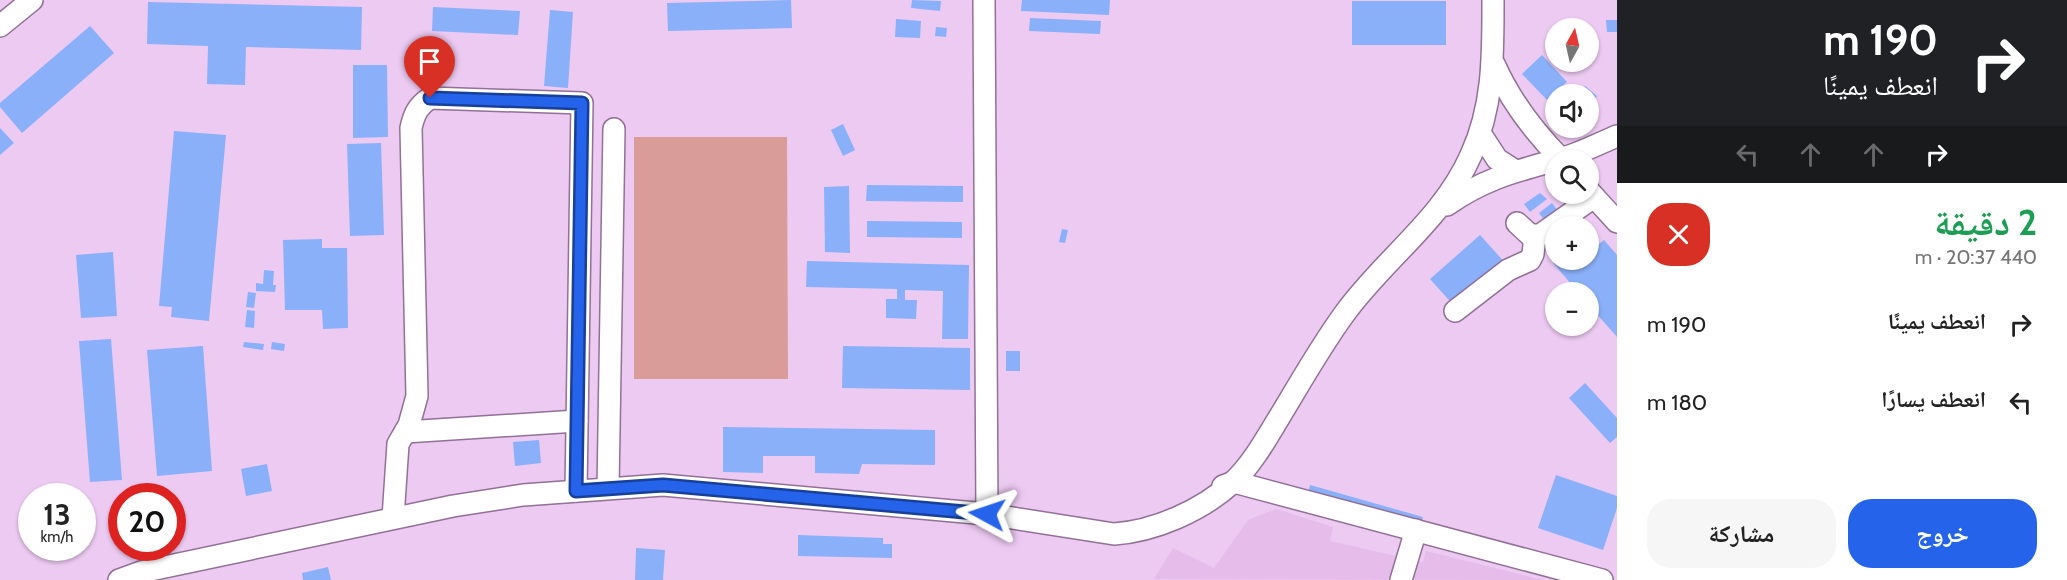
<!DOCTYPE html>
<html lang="ar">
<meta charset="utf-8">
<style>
:root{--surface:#fff;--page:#f6f6f6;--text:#222;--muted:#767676;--accent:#2563eb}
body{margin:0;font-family:Cabin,"Noto Naskh Arabic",sans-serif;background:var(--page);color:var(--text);direction:rtl;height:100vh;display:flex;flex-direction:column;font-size:22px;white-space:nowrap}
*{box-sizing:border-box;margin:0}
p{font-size:20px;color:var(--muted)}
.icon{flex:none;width:33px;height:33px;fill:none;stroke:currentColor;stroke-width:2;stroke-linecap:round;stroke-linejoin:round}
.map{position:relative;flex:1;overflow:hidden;direction:ltr}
.drawer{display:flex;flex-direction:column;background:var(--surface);width:450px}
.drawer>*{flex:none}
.guide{background:#202124;color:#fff;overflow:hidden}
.needle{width:39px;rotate:8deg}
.fabs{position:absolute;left:1545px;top:18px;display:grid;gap:12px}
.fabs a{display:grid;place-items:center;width:54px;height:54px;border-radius:50%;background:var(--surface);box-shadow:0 2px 4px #0004;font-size:30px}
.speed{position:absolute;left:18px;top:483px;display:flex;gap:12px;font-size:30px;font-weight:700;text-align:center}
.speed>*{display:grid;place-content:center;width:78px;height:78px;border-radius:50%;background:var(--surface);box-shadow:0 2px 4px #0004;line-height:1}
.speed small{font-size:15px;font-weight:400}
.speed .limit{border:9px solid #d22;background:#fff;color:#111}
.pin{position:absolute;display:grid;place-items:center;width:51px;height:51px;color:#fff;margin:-62px -26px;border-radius:50% 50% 50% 0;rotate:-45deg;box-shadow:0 0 6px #0007}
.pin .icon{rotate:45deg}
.me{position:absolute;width:66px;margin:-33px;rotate:275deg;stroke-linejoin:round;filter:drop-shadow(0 0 4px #0008)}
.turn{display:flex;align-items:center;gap:21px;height:126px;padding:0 30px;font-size:27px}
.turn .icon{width:78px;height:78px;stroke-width:2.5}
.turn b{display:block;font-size:42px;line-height:51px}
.lanes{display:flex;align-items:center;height:57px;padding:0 30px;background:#0003;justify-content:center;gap:30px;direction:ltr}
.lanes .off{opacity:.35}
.round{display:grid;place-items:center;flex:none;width:63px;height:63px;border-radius:24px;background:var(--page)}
.head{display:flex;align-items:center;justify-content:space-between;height:102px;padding:0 30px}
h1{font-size:36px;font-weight:700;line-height:45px;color:#1e9e55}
.action{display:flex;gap:12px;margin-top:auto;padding:12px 30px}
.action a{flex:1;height:69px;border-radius:24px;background:var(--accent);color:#fff;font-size:24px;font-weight:700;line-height:69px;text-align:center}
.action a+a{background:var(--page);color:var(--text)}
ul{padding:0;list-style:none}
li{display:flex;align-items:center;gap:18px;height:78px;padding:0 30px}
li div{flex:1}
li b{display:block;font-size:22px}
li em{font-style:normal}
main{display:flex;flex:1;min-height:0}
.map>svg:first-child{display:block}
.built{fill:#e5bcea}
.green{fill:#d99c99}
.building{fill:#8ab0f9}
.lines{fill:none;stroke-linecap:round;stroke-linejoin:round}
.minor-casing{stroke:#917195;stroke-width:24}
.minor{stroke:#fff;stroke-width:21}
.route-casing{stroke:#184099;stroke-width:15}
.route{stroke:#2563eb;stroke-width:10}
</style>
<main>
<section class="drawer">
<div class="guide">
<div class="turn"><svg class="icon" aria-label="right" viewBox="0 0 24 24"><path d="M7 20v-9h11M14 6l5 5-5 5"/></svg><div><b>190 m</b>انعطف يمينًا</div></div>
<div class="lanes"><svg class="icon off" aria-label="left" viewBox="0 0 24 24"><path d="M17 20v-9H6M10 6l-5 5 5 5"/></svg><svg class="icon off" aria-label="ahead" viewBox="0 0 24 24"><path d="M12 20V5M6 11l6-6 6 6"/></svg><svg class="icon off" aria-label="ahead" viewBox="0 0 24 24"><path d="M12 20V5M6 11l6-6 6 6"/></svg><svg class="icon" aria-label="right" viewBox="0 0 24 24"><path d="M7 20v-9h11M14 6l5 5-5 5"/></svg></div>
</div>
<div class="head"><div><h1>2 دقيقة</h1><p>440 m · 20:37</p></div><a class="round" style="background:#d93025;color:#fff"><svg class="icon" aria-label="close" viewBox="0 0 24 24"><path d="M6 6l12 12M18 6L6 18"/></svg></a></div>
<ul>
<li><svg class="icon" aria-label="right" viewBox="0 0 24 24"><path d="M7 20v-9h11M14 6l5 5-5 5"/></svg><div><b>انعطف يمينًا</b></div><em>190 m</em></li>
<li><svg class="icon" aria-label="left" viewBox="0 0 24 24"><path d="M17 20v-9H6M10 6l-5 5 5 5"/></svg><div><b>انعطف يسارًا</b></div><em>180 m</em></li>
</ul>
<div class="action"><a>خروج</a><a>مشاركة</a></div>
</section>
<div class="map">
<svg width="1617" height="580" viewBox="0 0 1617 580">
<rect width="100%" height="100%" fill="#edcaf2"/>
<polygon class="built" points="1276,509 1333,527 1330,541 1423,562 1426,551 1543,580 1154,579 1173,548 1214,568 1248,520"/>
<polygon class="green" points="634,137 787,137 788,379 634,379"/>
<g class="building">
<polygon points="791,0 792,28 668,31 667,3"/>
<polygon points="912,0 941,1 940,11 911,8"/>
<polygon points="1022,0 1110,0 1109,15 1021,11"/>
<rect x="1352" y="1" width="94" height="44"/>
<polygon points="148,2 362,7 361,50 246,47 245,85 207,84 208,46 147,44"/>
<polygon points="433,7 520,11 518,35 432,31"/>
<polygon points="550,10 573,12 568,88 544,86"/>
<polygon points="1030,18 1101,21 1100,34 1029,31"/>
<polygon points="896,19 921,21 920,38 895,37"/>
<polygon points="1606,20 1617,20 1617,32 1607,32"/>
<polygon points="90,26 114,53 22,133 0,107 0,103"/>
<polygon points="936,27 947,28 946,37 935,36"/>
<polygon points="1542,55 1567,82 1547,100 1522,74"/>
<polygon points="353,65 387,65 388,137 353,138"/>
<polygon points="1585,86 1597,96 1591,104 1588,94 1580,93"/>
<polygon points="843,124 855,150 843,156 831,130"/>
<polygon points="0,128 14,143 0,155"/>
<polygon points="174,131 226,135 209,321 171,317 172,307 159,306"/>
<polygon points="381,143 384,235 350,236 347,144"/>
<polygon points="867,185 963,186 963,202 866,201"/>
<polygon points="849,186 850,253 825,252 824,187"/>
<polygon points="1540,193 1547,199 1530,212 1524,204"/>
<polygon points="1552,203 1558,211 1545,221 1539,213"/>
<polygon points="867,221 962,222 962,238 867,237"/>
<polygon points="1062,229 1068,230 1065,243 1059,242"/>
<polygon points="1480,235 1507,265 1457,309 1430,279"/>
<polygon points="322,239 322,248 347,248 348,328 323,329 322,310 285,310 283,240"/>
<polygon points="1604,240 1617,255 1617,337 1588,304 1588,292 1578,292 1553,263 1558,260 1571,260 1575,264 1581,260 1588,260 1588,253"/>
<polygon points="113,252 117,316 81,318 76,255"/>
<polygon points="807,261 969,265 968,339 942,339 943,291 905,290 905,300 917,300 916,319 886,318 886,299 897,299 897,289 806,287"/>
<polygon points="264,270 274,271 273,285 276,285 275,292 256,291 256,283 263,284"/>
<polygon points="248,292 256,293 254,308 246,307"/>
<polygon points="247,310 255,311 254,328 245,327"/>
<polygon points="111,339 122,480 90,482 79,341"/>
<polygon points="244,342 264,344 263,350 243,347"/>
<polygon points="272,342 285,344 284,351 271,349"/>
<polygon points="203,346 212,471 157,476 147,350"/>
<polygon points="843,346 970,348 970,390 842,388"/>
<rect x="1006" y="351" width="14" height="20"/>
<polygon points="1585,383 1617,418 1617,437 1610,443 1569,398"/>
<polygon points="723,427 935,430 935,465 862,464 859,474 815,473 815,456 763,456 763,473 723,472"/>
<polygon points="539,440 541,463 515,466 513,442"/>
<polygon points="267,464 272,491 246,496 241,469"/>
<polygon points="1556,475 1617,496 1617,508 1603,550 1538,528"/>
<polygon points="1310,485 1423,517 1420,527 1308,494"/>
<polygon points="798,535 883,538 883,544 892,544 892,558 798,556"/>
<polygon points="636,548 665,550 663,580 635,580"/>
<polygon points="328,567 331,580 303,580 302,573"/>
</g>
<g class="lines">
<defs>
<g id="minor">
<polyline points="984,0 987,514"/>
<polyline points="0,26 32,0"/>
<path d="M 1494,64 C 1511,102 1533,131 1562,160"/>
<polyline points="1480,133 1497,159 1514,170"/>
<polyline points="1588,190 1617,222"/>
<path d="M 1447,205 C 1485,178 1517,171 1560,159 C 1579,154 1598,144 1617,136"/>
<polyline points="1517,223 1530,235 1540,235 1594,197"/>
<polyline points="1455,311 1508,270 1530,260 1533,254 1535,236"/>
<polyline points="405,432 577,421"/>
<polyline points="1223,486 1234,482 1602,580"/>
<polyline points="608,488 614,129"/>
<path d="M 393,518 L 398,444 L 409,425 L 417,396 L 411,128 C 414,114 418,106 430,98 L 582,103 L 576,491"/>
<path d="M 119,580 L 141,572 L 453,506 L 523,495 L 663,485 L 987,514 L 1114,534 C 1155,531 1201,511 1232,483 C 1250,467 1265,441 1277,421 C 1299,385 1320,347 1345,313 C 1385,258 1443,219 1471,155 C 1494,105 1493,54 1493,0"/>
<polyline points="1401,580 1416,530"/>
</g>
</defs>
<use href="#minor" class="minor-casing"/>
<use href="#minor" class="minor"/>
</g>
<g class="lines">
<defs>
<polyline id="route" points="430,98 582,103 576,491 663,485 987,514"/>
</defs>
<use href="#route" class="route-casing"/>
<use href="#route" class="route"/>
</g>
</svg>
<div class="fabs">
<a><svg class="needle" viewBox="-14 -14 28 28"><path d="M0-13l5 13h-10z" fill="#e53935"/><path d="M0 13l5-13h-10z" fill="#767676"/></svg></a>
<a><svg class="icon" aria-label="sound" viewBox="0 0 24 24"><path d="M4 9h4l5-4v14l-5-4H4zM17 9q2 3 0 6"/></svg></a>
<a><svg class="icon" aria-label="search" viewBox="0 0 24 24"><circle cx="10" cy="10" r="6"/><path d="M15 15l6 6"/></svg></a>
<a>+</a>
<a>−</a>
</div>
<div class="speed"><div>13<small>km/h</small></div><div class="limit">20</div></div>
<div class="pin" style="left:430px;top:98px;background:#d93025"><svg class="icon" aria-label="arrive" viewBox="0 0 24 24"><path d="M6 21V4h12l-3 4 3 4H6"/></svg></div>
<svg class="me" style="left:987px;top:514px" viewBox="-20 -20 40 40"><path d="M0-17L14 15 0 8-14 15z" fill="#2563eb" stroke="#fff" stroke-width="4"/></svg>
</div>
</main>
